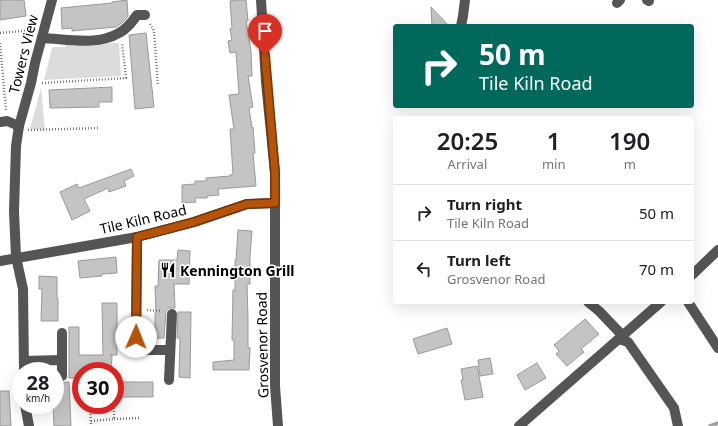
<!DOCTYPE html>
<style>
:root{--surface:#fff;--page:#f6f6f6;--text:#202124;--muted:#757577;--line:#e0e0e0}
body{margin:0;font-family:"Noto Sans",sans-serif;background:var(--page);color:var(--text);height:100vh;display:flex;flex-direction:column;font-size:15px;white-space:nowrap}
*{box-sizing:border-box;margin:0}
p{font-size:13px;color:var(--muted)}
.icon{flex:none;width:22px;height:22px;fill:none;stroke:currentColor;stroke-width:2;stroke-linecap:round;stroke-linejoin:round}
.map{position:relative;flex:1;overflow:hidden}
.details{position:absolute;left:393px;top:116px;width:301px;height:188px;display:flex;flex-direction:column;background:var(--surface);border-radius:4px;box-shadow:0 4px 16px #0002}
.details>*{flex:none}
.banner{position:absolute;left:393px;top:24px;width:301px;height:84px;border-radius:4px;box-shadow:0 4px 16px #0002;background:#00695c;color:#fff;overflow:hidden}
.speed{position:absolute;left:12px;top:362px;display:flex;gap:8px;font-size:20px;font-weight:700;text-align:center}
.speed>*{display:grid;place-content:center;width:52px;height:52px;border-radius:50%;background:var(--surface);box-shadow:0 4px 16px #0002;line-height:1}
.speed small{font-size:10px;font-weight:400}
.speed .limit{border:6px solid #d22;background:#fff;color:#111}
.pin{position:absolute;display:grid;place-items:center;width:34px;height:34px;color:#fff;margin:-41px -17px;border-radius:50% 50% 50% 0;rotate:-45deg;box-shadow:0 0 4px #0007}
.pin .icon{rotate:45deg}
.me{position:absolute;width:44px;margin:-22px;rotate:1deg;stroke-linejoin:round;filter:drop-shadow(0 0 3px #0008)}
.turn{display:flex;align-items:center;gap:14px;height:84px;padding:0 20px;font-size:18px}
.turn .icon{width:52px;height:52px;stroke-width:2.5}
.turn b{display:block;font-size:28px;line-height:34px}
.eta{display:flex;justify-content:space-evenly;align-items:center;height:68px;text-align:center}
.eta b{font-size:24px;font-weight:600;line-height:28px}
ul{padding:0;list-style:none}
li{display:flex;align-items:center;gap:12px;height:56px;padding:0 20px;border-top:1px solid var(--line)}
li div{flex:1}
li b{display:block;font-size:15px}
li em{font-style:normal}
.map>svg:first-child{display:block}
.green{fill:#dcdcdc}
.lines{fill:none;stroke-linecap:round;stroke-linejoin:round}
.stream{stroke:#a3a3a3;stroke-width:4}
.building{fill:#c4c4c4;stroke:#999}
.path{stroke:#777;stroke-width:2.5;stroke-dasharray:1 2;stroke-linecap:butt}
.minor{stroke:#555;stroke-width:10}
.route-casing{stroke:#753606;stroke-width:10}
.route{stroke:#b45309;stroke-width:7}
.labels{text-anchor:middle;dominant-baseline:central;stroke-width:3;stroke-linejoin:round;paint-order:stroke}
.street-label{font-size:14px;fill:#000;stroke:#fff}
.poi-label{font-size:14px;font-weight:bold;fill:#000;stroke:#fff;text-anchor:start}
</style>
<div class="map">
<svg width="718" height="426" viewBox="0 0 718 426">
<rect width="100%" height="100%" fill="#fff"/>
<g class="green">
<polygon points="119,43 121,76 44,80 52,48 55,47 65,47 66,44"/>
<polygon points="41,88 45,130 30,129"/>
</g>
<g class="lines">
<polyline class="stream" points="710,426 718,423"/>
</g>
<g class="building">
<polygon points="0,0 24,0 26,16 0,20"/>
<polygon points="127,0 128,16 122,23 116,27 72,31 72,28 62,29 61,8 112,3 112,2"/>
<polygon points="235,0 246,0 248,21 246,21 251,51 252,76 248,76 253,107 249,108 252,128 253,127 255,153 253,153 256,186 218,189 219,195 207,196 207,198 195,198 196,202 182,203 182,185 195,184 195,181 206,181 206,178 230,176 230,175 233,174 230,129 234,129 229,95 239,94 236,52 230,53 228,41 232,40 230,29 232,28 230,1"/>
<polygon points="431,7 449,26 432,26"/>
<polygon points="146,33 154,107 135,109 129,35"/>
<polygon points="112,87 112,102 99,102 99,107 50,108 49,90"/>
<polygon points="131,169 134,176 124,181 126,186 109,192 108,188 84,199 90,211 72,220 60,192 77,184 79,188"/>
<polygon points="238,230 252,231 250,256 250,284 247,284 248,320 248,347 250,348 249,370 213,370 213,362 234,360 234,340 232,340 233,290 235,290 235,260 236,260"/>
<polygon points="178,250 190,251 189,284 174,284 175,308 169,308 166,311 164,338 155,338 155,313 156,313 155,286 158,286 159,260 177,260"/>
<polygon points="116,257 117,273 102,274 102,276 80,278 78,261"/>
<polygon points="39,276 57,277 57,298 58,298 58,321 41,321 42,289 39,289"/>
<polygon points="102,303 117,303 117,355 110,355 112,355 111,371 79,371 79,378 69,378 69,327 79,327 79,355 103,355"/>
<polygon points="178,312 191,312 190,378 179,377 180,338 177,338"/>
<polygon points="585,319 599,334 581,349 584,352 567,366 556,354 559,351 554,345"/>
<polygon points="447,328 452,344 418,354 413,339"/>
<polygon points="490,358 493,374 480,376 478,360"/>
<polygon points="537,363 546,378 525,390 517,375"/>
<polygon points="477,366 483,397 465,400 461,380 463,380 461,369"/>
<polygon points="69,382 71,426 54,426 53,405 55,405 55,383"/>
<rect x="117" y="382" width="36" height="15"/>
<polygon points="0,391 9,391 11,426 0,426"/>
</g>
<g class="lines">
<g class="path">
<polyline points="150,24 154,31 158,85"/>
<polyline points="0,33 33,30"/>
<polyline points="0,43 6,111"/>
<polyline points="42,83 126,78 122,43"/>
<polyline points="28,130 99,128"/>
<polyline points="147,310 162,311"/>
<polyline points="90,405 91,426"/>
<polyline points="114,419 140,418"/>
<polyline points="91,421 114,419 114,405"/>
</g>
<g class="minor">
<polyline points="261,0 266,82 275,173 275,386 278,426"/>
<polyline points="647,0 649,1"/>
<polyline points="617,3 620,0"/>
<polyline points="461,26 463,16 465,0"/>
<path d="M 42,38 C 67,39 97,46 119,33 C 127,29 132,22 137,15 L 145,15"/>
<polyline points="0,122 7,121 19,126"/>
<polyline points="137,237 136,350 170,350"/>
<polyline points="0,261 137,237 194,222 247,204 275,203"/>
<polyline points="692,275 718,250"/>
<polyline points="588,302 599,311 622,335"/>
<polyline points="688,302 718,348"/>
<polyline points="619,339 628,342 674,408 678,426"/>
<polyline points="24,361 61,360"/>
<polyline points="24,371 23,289 16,257 14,211 16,146 19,126 31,83 35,63 52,0"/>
<polyline points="62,376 62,333"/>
<polyline points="169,380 172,314"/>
<polyline points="25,405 29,426"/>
<polyline points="519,426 661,302"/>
</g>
</g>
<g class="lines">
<defs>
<polyline id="route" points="136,337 137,237 194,222 247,204 275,203 275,173 265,55"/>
</defs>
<use href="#route" class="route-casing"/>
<use href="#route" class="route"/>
</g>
<defs>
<symbol id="restaurant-bare" viewBox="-9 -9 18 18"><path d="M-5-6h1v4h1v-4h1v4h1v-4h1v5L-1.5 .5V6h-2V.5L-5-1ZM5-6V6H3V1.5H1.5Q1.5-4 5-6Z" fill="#000" stroke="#fff" stroke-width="2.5" paint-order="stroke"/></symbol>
</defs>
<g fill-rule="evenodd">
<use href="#restaurant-bare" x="157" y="259" width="22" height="22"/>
</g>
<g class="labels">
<g class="street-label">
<text transform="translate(23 54) rotate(-76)">Towers View</text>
<text transform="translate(143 219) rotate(-13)">Tile Kiln Road</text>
<text transform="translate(262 345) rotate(-91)">Grosvenor Road</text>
</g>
<g class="poi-label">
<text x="180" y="270">Kennington Grill</text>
</g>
</g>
</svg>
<div class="speed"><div>28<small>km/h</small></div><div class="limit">30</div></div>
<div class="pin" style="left:265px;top:55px;background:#d93025"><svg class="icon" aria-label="arrive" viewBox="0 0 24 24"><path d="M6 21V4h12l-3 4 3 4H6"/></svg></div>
<svg class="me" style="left:136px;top:337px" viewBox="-20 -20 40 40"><circle r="19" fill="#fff"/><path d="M0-13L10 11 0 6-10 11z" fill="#b45309"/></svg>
<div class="banner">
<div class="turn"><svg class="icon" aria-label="right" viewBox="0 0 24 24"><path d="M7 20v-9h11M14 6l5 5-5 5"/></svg><div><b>50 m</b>Tile Kiln Road</div></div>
</div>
<section class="details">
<div class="eta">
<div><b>20:25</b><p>Arrival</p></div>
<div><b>1</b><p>min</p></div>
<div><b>190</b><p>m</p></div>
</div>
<ul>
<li><svg class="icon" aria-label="right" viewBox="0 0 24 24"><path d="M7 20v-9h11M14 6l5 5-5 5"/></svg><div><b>Turn right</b><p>Tile Kiln Road</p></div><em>50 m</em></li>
<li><svg class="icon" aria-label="left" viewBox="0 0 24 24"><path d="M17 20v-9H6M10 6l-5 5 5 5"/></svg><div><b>Turn left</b><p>Grosvenor Road</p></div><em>70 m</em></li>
</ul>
</section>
</div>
